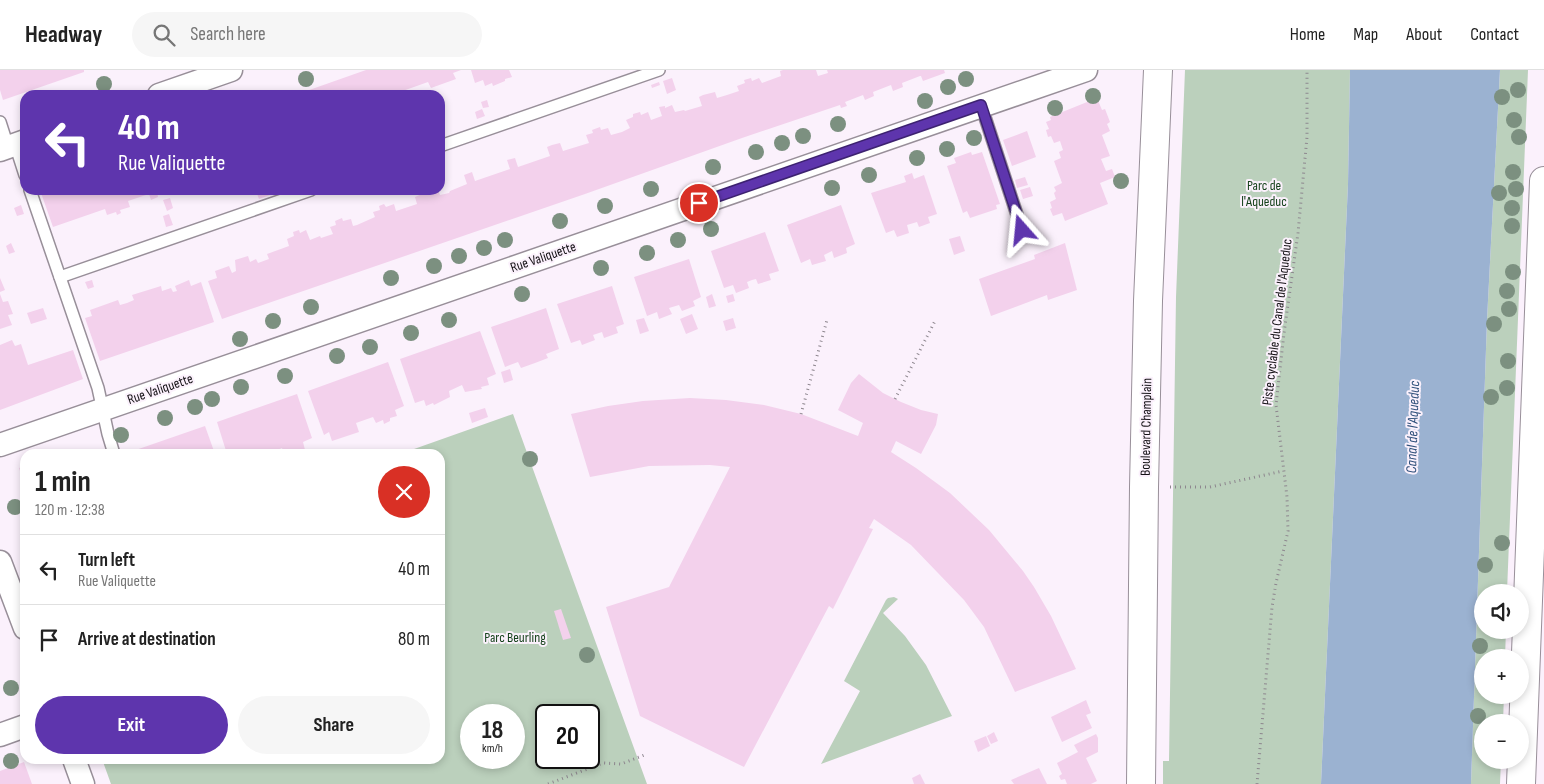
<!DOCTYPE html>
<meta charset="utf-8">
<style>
:root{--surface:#fff;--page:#f6f6f6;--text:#222;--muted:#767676;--line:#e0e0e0;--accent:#5e35ad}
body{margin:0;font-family:"Sofia Sans Condensed",sans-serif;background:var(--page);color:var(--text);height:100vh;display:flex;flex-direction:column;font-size:19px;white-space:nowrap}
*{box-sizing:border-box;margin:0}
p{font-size:16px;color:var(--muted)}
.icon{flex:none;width:28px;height:28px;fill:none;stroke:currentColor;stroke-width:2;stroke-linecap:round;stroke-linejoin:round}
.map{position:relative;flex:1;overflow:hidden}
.drawer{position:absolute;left:20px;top:379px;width:425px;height:315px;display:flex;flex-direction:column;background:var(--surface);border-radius:15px;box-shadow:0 2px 8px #0003}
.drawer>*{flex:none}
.top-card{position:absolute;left:20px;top:20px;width:425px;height:105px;border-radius:15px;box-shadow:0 2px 8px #0003;background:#5e35ad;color:#fff;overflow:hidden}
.tools{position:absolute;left:1474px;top:514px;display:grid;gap:10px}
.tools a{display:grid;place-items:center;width:55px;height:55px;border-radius:50%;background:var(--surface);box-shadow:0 2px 8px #0003;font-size:25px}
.speed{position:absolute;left:460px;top:634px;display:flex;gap:10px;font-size:25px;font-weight:700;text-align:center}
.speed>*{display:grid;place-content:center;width:65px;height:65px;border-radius:50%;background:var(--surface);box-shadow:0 2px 8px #0003;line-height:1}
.speed small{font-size:12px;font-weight:400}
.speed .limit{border:2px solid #111;border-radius:8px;background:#fff;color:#111}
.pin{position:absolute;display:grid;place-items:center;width:42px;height:42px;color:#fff;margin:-21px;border:2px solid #fff;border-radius:50%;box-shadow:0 1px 5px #0007}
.me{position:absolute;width:55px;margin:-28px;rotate:342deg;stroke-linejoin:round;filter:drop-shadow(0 0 4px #0008)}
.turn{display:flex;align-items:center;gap:18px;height:105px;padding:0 15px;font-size:22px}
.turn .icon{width:65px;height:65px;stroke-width:2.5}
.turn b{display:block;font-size:35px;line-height:42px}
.round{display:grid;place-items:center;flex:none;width:52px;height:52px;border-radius:26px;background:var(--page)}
.headline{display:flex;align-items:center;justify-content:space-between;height:85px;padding:0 15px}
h1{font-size:30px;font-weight:700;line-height:38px}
.button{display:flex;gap:10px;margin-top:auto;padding:10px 15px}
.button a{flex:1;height:58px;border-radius:30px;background:var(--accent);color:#fff;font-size:20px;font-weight:700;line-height:58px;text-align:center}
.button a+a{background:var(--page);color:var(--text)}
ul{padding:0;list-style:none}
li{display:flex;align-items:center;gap:15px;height:70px;padding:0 15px;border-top:1px solid var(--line)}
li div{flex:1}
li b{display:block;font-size:19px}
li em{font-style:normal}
header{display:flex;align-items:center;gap:30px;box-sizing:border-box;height:70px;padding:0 25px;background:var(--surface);border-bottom:1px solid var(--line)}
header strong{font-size:24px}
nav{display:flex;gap:28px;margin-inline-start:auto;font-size:18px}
.search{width:350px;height:45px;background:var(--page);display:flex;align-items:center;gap:12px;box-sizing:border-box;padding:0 18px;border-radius:28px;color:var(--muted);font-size:19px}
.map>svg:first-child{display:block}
.green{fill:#bbd0bc;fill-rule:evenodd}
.water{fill:#9bb2d1}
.building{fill:#f3d1ec}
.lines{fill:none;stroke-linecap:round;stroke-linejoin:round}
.service-casing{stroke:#988f99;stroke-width:14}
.minor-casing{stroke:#988f99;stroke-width:25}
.secondary-casing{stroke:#988f99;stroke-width:30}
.path{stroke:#8d868e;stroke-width:3;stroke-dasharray:1 4;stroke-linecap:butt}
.service{stroke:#fff;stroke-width:11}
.minor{stroke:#fff;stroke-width:22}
.secondary{stroke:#fff;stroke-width:28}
.tree{fill:#7c9080}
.route-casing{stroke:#3d2270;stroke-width:12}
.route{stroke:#5e35ad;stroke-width:9}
.labels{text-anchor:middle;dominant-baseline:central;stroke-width:4;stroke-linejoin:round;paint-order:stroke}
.park-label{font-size:14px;fill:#14411a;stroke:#fbf1fc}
.street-label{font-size:14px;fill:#141115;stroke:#fbf1fc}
.water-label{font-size:15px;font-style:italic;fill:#30507b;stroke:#fbf1fc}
</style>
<header>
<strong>Headway</strong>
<div class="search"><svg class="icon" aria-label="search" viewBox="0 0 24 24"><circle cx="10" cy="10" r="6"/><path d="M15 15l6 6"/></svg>Search here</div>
<nav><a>Home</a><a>Map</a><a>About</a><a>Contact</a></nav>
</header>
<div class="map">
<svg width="1544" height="714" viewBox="0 0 1544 714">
<rect width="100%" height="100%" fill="#fbf1fc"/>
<g class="green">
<polygon points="1185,0 1350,0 1348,114 1321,714 1163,714 1163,691 1169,691 1176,227"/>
<polygon points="1500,0 1528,0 1507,522 1482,522 1482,560 1506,560 1505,587 1482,588 1482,625 1504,625 1503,652 1482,652 1482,690 1501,690 1500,714 1471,714 1487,250"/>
<path d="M 513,344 L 647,714 L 111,714 L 102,689 L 440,689 L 440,384 L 400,384 ZM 471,645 L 514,645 L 514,688 L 471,688 ZM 546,645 L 589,645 L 589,688 L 546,688 Z"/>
<polygon points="894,527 898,529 883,543 905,566 926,595 952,646 821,694 860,621 844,611 886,530 888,528"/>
</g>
<polygon class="water" points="1350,0 1500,0 1487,250 1471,714 1321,714 1348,114"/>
<g class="building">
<polygon points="0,0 84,0 84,2 3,30 0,20"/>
<polygon points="366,0 461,0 453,3 456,9 431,18 428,12 397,23 398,25 295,25"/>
<polygon points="471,0 509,0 512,7 505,9 505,11 493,16 492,13 485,16 483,10 475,13"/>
<polygon points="783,0 816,0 818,6 828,3 827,0 944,0 945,3 923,11 921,6 920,6 902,13 903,17 893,21 891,15 873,22 874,26 865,30 863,25 845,32 847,36 841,38 840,35 742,68 585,124 222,249 208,211 217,208 215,201 229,196 232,203 236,201 235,190 248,186 250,192 256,189 258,193 269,189 267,184 289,176 287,169 294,166 293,162 299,160 300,163 306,160 310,170 320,166 321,168 333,164 330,157 336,155 335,151 342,148 343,151 351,149 353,156 357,155 375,147 373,142 380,140 379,136 384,134 386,137 394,134 396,141 417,134 415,127 422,124 420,120 430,120 431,122 438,120 440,125 449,123 450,121 467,114 464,105 472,102 475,111 510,99 507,90 515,88 518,97 550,86 547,77 552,75 560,73 563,81 589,73 586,65 593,63 592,60 600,57 601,60 608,58 611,65 622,62 630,58 626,50 633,47 633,44 640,42 641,45 648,42 651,50 662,46 659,37 665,36 665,38 672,35 675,42 684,40 685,41 702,36 699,27 703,25 715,22 717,28 727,25 739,21 737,16 745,13 744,10 751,8 752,11 759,8 762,13 781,6 780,1"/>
<polygon points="672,8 676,20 667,24 663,11"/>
<polygon points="659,12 660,15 652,18 651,15"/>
<polygon points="1097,28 1102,40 1105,39 1110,52 1107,54 1110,61 1102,65 1110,86 1101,89 1106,101 1112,99 1115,107 1100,113 1108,134 1065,151 1062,143 1053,146 1050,139 1052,138 1050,132 1056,129 1054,123 1056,121 1054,117 1062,113 1054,91 1061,88 1059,82 1063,80 1060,71 1054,73 1051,66 1048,67 1046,60 1049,59 1046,52 1051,50 1050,47"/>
<polygon points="487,30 489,37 483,38 481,32"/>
<polygon points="482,39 485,46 477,49 475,42"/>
<polygon points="1027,61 1036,87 1012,96 1003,70"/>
<polygon points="971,82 972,85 982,82 1000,134 996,135 997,139 970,148 967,141 963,143 947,96 956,93 954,88"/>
<polygon points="912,103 914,109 924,105 937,144 928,147 930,153 919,157 917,152 907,155 909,163 897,167 894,160 886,163 871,123 906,112 904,106"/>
<polygon points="1025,107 1028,115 1017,118 1015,110"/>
<polygon points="1030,117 1033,126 1023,129 1020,120"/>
<polygon points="40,120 162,120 157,122 158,127 151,130 149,124 128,131 130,137 120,140 121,143 117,145 116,142 107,145 105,139 53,157"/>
<polygon points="166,120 176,120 176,121 168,124"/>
<polygon points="258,120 272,120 273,124 259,129 256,121"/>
<polygon points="170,128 173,138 167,141 163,130"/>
<polygon points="21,135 24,144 17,146 14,138"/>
<polygon points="841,135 855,174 846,178 847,183 834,188 832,181 824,185 826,191 812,195 810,189 801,193 787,155"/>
<polygon points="169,144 173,155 166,157 163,146"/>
<polygon points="765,162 779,201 769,204 771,210 758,214 756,209 752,210 747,212 749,218 736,223 733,215 724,218 711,181"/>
<polygon points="960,166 965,181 954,185 949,169"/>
<polygon points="11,173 15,182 9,184 6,176"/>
<polygon points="1065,173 1077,220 1048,230 1047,225 991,246 979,209 1035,189 1034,185"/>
<polygon points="689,189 701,227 693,231 695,236 682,241 679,235 669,238 672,244 659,249 657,242 647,246 634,207"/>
<polygon points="0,208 5,220 0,222"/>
<polygon points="92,210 94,217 88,219 85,212"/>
<polygon points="189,210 191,216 201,212 214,252 100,291 85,248 92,246 90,240 118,230 120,235 127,233 134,230 132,225 161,216 162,221 171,218 173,222 177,221 175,216"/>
<polygon points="612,216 624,254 616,257 618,263 604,268 602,262 593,265 595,270 582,275 580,270 571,273 557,234"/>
<polygon points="0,224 3,232 8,231 13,244 8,245 12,255 0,259"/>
<polygon points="712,224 716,236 709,238 706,227"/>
<polygon points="733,224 735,231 728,233 726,226"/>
<polygon points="43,238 47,249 31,254 27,243"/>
<polygon points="546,238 559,279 546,284 548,288 535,293 521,298 518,292 505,297 491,257"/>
<polygon points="692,244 698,259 686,264 680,249"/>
<polygon points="644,248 649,261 640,264 636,250"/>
<polygon points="733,248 736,258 726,261 723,251"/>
<polygon points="480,261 496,304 487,308 489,315 481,317 482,319 465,322 462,315 449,321 450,327 434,335 433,333 426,336 424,330 415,333 400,289"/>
<polygon points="12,270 15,276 21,274 28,295 73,280 83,309 0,340 0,275"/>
<polygon points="388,292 404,336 395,340 397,346 390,348 390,351 384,354 383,350 376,353 373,347 356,353 359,362 332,371 329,362 324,365 308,321"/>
<polygon points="510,299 513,310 504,313 501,302"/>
<polygon points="859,304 883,323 901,332 921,340 938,344 936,355 921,384 896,371 891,382 916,398 950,423 989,460 1023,501 1034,517 1051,546 1076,599 1015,622 984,557 964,530 911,475 874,449 869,458 873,459 833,539 829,536 744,697 640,646 606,537 669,517 730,397 710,395 649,396 590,407 571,344 608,336 643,331 690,328 726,330 764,335 801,344 858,366 863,353 838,340 851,313"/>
<polygon points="297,324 312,368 303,372 305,380 299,382 300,384 284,384 282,378 267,384 227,384 217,352"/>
<polygon points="485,338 488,347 472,353 469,343"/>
<polygon points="205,356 215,384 127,384 127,383"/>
<polygon points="25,396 25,415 19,398"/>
<polygon points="561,539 571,568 563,570 554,541"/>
<polygon points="1086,630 1091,643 1086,645 1092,658 1062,672 1051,647"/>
<polygon points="994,662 998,671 991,674 987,666"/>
<polygon points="1096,664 1098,668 1098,682 1086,688 1097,711 1091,714 1067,714 1065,709 1061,710 1059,706 1062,704 1057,693 1078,682 1074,675"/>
<polygon points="986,666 990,676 978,682 974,671"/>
<polygon points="24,692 32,714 0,714 0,701"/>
<polygon points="1039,698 1047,714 1014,714 1011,710"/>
<polygon points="920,704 925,714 914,714 912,708"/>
</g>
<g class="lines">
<defs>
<g id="service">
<polyline points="981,35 1022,160"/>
<polyline points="0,52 8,77"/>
<polyline points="15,74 25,105"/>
<polyline points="440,76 659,0"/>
<polyline points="30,120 98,318 108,364 114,384"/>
<polyline points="60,207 311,120"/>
</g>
<g id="minor">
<polyline points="159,25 231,0"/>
<polyline points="0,80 25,71"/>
<polyline points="0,375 1086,0"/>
<polyline points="0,492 25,558"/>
<polyline points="0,665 25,656"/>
<polyline points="74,689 83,714"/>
</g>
<g id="secondary">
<polyline points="1141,714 1144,417 1148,231 1158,0"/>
<polyline points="1521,714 1544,111"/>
</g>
</defs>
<use href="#service" class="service-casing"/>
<use href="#minor" class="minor-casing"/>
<use href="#secondary" class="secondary-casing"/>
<g class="path">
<polyline points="895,329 935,251"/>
<polyline points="801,344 827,250"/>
<polyline points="1170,417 1210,417 1283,401"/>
<polyline points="548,714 603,693 621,694 647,684"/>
<polyline points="1257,714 1272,537 1276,513 1288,461 1287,427 1276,335 1284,263 1298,163 1307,67 1307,0"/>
</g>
<use href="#service" class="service"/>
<use href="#minor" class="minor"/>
<use href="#secondary" class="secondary"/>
</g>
<g class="tree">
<circle cx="306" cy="9" r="8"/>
<circle cx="966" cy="9" r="8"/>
<circle cx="104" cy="14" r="8"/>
<circle cx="948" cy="17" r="8"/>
<circle cx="1518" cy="20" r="8"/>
<circle cx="1093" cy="26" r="8"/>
<circle cx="1502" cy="27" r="8"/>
<circle cx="925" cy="31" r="8"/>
<circle cx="1055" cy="38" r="8"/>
<circle cx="1514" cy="50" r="8"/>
<circle cx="838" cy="54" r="8"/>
<circle cx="803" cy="66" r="8"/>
<circle cx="1519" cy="67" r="8"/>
<circle cx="974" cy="68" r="8"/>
<circle cx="782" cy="73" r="8"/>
<circle cx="947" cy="79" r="8"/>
<circle cx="756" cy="82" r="8"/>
<circle cx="917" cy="88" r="8"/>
<circle cx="713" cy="97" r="8"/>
<circle cx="1513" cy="102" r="8"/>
<circle cx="869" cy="105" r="8"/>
<circle cx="1121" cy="111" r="8"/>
<circle cx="832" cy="118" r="8"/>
<circle cx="651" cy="119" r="8"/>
<circle cx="1516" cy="119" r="8"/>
<circle cx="1499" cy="123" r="8"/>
<circle cx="605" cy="136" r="8"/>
<circle cx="1512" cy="138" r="8"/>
<circle cx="560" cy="151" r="8"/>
<circle cx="1512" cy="156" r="8"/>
<circle cx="711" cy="159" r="8"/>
<circle cx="505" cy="170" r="8"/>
<circle cx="678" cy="170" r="8"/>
<circle cx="484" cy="178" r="8"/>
<circle cx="647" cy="183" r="8"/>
<circle cx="459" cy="186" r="8"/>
<circle cx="434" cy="196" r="8"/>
<circle cx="601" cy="198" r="8"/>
<circle cx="1513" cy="202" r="8"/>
<circle cx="391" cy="208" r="8"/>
<circle cx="1507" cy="221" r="8"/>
<circle cx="522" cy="224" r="8"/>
<circle cx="311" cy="237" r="8"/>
<circle cx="1509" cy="239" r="8"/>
<circle cx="449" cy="250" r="8"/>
<circle cx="273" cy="251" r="8"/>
<circle cx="1494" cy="254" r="8"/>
<circle cx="411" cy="263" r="8"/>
<circle cx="240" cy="269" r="8"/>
<circle cx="370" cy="277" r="8"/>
<circle cx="337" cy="286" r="8"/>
<circle cx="1508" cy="291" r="8"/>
<circle cx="285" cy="306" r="8"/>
<circle cx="241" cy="317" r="8"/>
<circle cx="1507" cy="318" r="8"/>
<circle cx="1491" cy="327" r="8"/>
<circle cx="212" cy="329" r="8"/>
<circle cx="195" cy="337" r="8"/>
<circle cx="165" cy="348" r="8"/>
<circle cx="121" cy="365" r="8"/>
<circle cx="530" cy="389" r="8"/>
<circle cx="15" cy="437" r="8"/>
<circle cx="1502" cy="473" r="8"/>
<circle cx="1485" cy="495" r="8"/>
<circle cx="1480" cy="576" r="8"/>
<circle cx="587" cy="585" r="8"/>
<circle cx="11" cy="618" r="8"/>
<circle cx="1478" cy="646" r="8"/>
<circle cx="11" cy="691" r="8"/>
</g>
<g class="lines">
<defs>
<polyline id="route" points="699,133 981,35 1022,160"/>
</defs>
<use href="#route" class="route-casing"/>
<use href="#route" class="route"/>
</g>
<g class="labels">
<g class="park-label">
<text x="1264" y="115">Parc de<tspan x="1264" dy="16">l'Aqueduc</tspan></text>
<text x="515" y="567">Parc Beurling</text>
</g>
<g class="street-label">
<text transform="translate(543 187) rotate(-19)">Rue Valiquette</text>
<text transform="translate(1277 252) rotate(-83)">Piste cyclable du Canal de l'Aqueduc</text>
<text transform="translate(160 319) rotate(-19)">Rue Valiquette</text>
<text transform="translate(1146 357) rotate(-89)">Boulevard Champlain</text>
</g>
<g class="water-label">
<text transform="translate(1413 357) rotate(-88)">Canal de l'Aqueduc</text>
</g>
</g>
</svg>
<div class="tools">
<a><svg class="icon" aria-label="sound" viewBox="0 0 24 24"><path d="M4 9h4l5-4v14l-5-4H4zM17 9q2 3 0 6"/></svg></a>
<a>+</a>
<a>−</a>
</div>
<div class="speed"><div>18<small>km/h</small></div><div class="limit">20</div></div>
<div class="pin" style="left:699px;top:133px;background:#d93025"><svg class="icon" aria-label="arrive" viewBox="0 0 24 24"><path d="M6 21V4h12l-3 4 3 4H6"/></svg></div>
<svg class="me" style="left:1022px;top:160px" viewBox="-20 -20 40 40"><path d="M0-17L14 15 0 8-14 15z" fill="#5e35ad" stroke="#fff" stroke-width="4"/></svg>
<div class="top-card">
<div class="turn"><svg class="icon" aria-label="left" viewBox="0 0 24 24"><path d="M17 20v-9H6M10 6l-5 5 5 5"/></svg><div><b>40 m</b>Rue Valiquette</div></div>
</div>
<section class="drawer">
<div class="headline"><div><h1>1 min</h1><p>120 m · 12:38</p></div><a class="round" style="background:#d93025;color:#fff"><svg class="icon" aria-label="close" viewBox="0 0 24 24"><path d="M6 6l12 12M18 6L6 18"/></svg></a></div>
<ul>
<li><svg class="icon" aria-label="left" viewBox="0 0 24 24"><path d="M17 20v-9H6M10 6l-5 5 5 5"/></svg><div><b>Turn left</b><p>Rue Valiquette</p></div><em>40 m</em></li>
<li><svg class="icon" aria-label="arrive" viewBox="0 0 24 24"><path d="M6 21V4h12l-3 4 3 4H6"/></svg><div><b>Arrive at destination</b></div><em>80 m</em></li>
</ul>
<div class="button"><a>Exit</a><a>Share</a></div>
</section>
</div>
